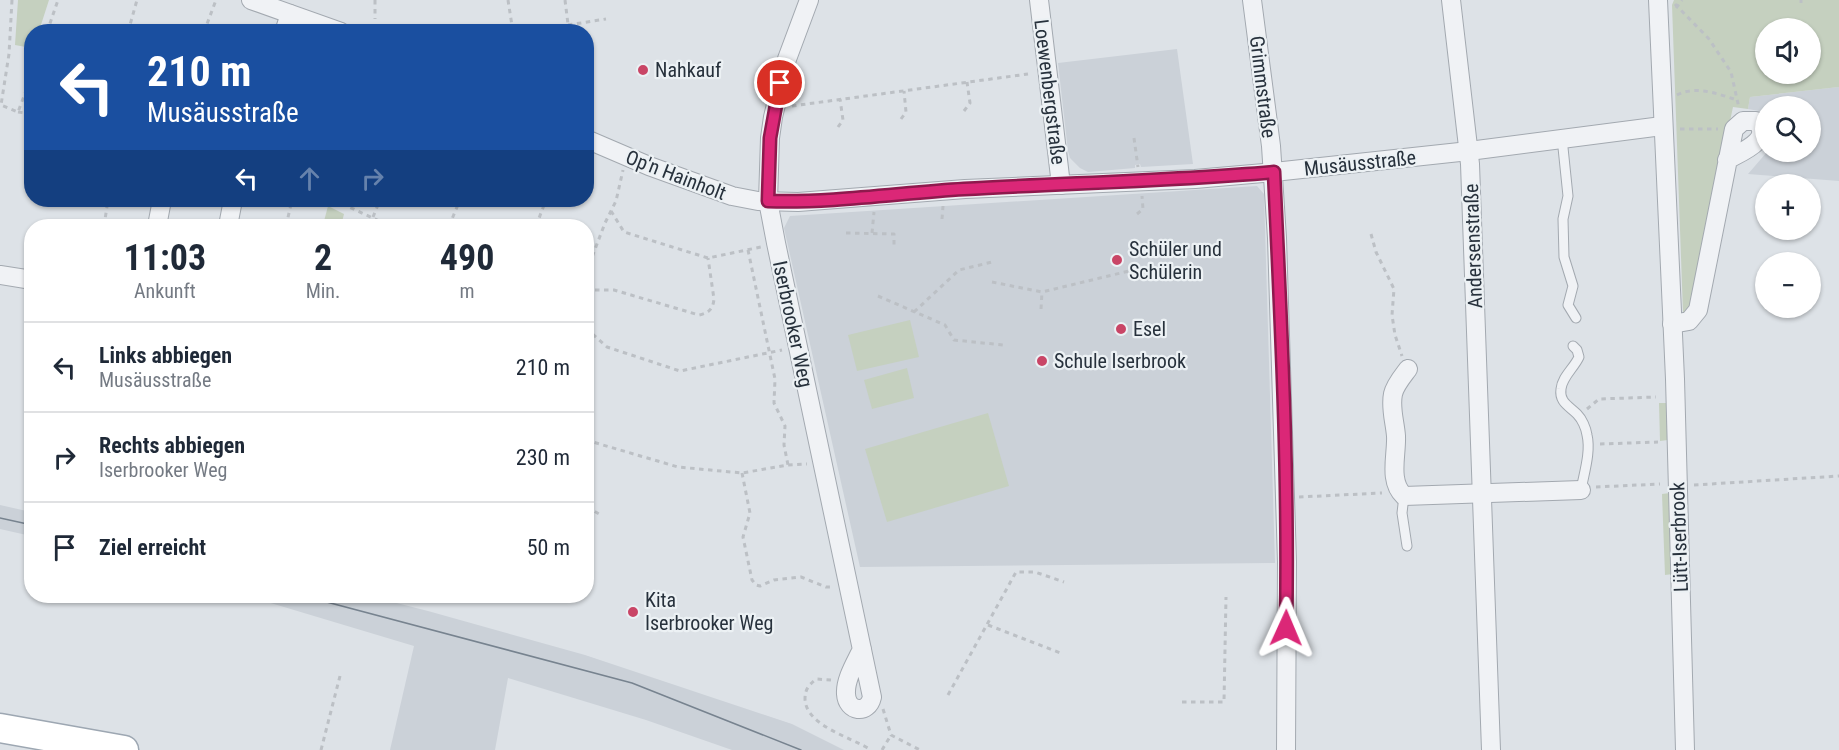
<!DOCTYPE html>
<html lang="de">
<meta charset="utf-8">
<style>
:root{--surface:#fff;--page:#f6f6f7;--text:#1f2937;--muted:#747a83;--line:#e0e1e3}
body{margin:0;font-family:"Roboto Condensed",sans-serif;background:var(--page);color:var(--text);height:100vh;display:flex;flex-direction:column;font-size:22px;white-space:nowrap}
*{box-sizing:border-box;margin:0}
p{font-size:20px;color:var(--muted)}
.icon{flex:none;width:33px;height:33px;fill:none;stroke:currentColor;stroke-width:2;stroke-linecap:round;stroke-linejoin:round}
.map{position:relative;flex:1;overflow:hidden}
.drawer{position:absolute;left:24px;top:219px;width:570px;height:384px;display:flex;flex-direction:column;background:var(--surface);border-radius:24px;box-shadow:0 2px 4px #0004}
.drawer>*{flex:none}
.top-card{position:absolute;left:24px;top:24px;width:570px;height:183px;border-radius:24px;box-shadow:0 2px 4px #0004;background:#1a4fa0;color:#fff;overflow:hidden}
.fabs{position:absolute;left:1755px;top:18px;display:grid;gap:12px}
.fabs a{display:grid;place-items:center;width:66px;height:66px;border-radius:50%;background:var(--surface);box-shadow:0 2px 4px #0004;font-size:30px}
.pin{position:absolute;display:grid;place-items:center;width:51px;height:51px;color:#fff;margin:-26px;border:3px solid #fff;border-radius:50%;box-shadow:0 2px 6px #0007}
.me{position:absolute;width:66px;margin:-33px;rotate:1deg;stroke-linejoin:round;filter:drop-shadow(0 0 4px #0008)}
.turn{display:flex;align-items:center;gap:21px;height:126px;padding:0 24px;font-size:27px}
.turn .icon{width:78px;height:78px;stroke-width:2.5}
.turn b{display:block;font-size:42px;line-height:51px}
.lanes{display:flex;align-items:center;height:57px;padding:0 24px;background:#0003;justify-content:center;gap:30px;direction:ltr}
.lanes .off{opacity:.35}
.eta{display:flex;justify-content:space-evenly;align-items:center;height:102px;text-align:center}
.eta b{font-size:36px;font-weight:700;line-height:42px}
ul{padding:0;list-style:none}
li{display:flex;align-items:center;gap:18px;height:90px;padding:0 24px;border-top:2px solid var(--line)}
li div{flex:1}
li b{display:block;font-size:22px}
li em{font-style:normal}
.map>svg:first-child{display:block}
.built{fill:#cbd1d8}
.green{fill:#c5d0bf;fill-rule:evenodd}
.lines{fill:none;stroke-linecap:round;stroke-linejoin:round}
.service-casing{stroke:#a3a9b0;stroke-width:11}
.minor-casing{stroke:#a3a9b0;stroke-width:20}
.primary-casing{stroke:#9da7b2;stroke-width:31}
.path{stroke:#bcc0c5;stroke-width:3;stroke-dasharray:4.5 4.5;stroke-linecap:butt}
.service{stroke:#f0f2f5;stroke-width:9}
.minor{stroke:#f0f2f5;stroke-width:18}
.primary{stroke:#fff;stroke-width:28}
.tram{stroke:#77838f;stroke-width:1.5}
.route-casing{stroke:#8e194d;stroke-width:15}
.route{stroke:#db2777;stroke-width:10}
.poi-dot{fill:#c94566;stroke:#ecf1f4;stroke-width:2}
.labels{text-anchor:middle;dominant-baseline:central;stroke-width:4.5;stroke-linejoin:round;paint-order:stroke}
.poi-label{font-size:20px;fill:#27313c;stroke:#ecf1f4;text-anchor:start}
.street-label{font-size:20px;fill:#27313c;stroke:#ecf1f4}
</style>
<div class="map">
<svg width="1839" height="750" viewBox="0 0 1839 750">
<rect width="100%" height="100%" fill="#dde2e7"/>
<g class="built">
<polygon points="1177,49 1193,164 1141,167 1140,164 1135,165 1135,168 1088,172 1080,168 1070,158 1068,151 1058,63"/>
<polygon points="1839,87 1839,181 1748,174 1767,152 1810,152 1810,106 1766,106 1765,112 1748,109 1750,97"/>
<polygon points="1257,186 1264,194 1275,563 860,567 784,228 790,216"/>
<polygon points="0,505 31,512 31,536 0,529"/>
<polygon points="247,596 369,596 428,611 585,655 792,724 844,750 732,750 646,720 508,678 495,750 390,750 414,646"/>
</g>
<g class="green">
<polygon points="18,0 49,0 39,31 32,32 31,48 15,45"/>
<path d="M 1674,0 L 1839,0 L 1839,87 L 1750,97 L 1748,109 L 1733,107 L 1691,305 L 1689,312 L 1683,313 L 1672,5 ZM 1766,28 L 1810,28 L 1810,74 L 1766,74 Z"/>
<polygon points="328,206 344,214 341,226 323,225"/>
<polygon points="910,320 919,357 857,371 848,335"/>
<polygon points="907,368 914,398 872,409 864,380"/>
<polygon points="1659,403 1667,403 1668,440 1660,441"/>
<polygon points="988,413 1009,486 887,522 865,449"/>
<polygon points="1670,493 1673,574 1665,575 1662,494"/>
</g>
<g class="lines">
<defs>
<g id="service">
<polyline points="1562,138 1568,196 1563,219 1564,257 1573,286 1568,305 1576,318"/>
<path d="M 1573,346 L 1577,350 L 1579,357 C 1574,368 1562,377 1561,389 C 1559,402 1569,406 1577,414 C 1582,419 1586,428 1587,435 C 1591,452 1584,473 1581,490"/>
<polyline points="1404,496 1402,513 1407,546"/>
</g>
<g id="minor">
<polyline points="251,0 341,32"/>
<path d="M 809,0 L 787,59 L 773,117 L 770,138 L 768,201 L 776,243 L 872,697 C 868,715 847,712 846,694 C 845,679 856,662 862,649"/>
<polyline points="1039,0 1061,185"/>
<polyline points="1252,0 1271,146 1277,238 1287,562 1286,750"/>
<polyline points="1451,0 1470,164 1491,750"/>
<polyline points="1658,0 1675,379 1685,750"/>
<polyline points="284,32 290,14"/>
<polyline points="586,139 649,166 732,196 758,201 798,202 965,189 1195,179 1274,172 1469,151 1662,126"/>
<polyline points="157,226 162,200"/>
<polyline points="228,226 233,200"/>
<polyline points="0,275 32,280"/>
<path d="M 1672,324 L 1689,321 L 1698,310 L 1734,129 L 1743,121 L 1756,121 C 1774,140 1741,152 1727,160"/>
<path d="M 1408,369 C 1402,377 1395,385 1393,394 C 1390,408 1395,422 1396,436 C 1397,455 1388,481 1404,496 L 1581,490"/>
</g>
<polyline id="primary" points="0,728 124,750"/>
</defs>
<use href="#service" class="service-casing"/>
<use href="#minor" class="minor-casing"/>
<use href="#primary" class="primary-casing"/>
<g class="path">
<polyline points="12,0 9,54 1,105 18,112 32,75"/>
<polyline points="375,0 375,19"/>
<polyline points="508,0 513,32"/>
<polyline points="565,0 569,32"/>
<polyline points="1801,0 1801,3"/>
<polyline points="1675,4 1709,39 1731,72 1739,108"/>
<polyline points="1676,8 1682,0"/>
<polyline points="568,25 606,19"/>
<polyline points="47,32 58,0"/>
<polyline points="128,32 137,0"/>
<polyline points="204,32 216,0"/>
<path d="M 1677,95 C 1696,85 1718,94 1737,100"/>
<polyline points="792,106 1028,74"/>
<polyline points="964,111 970,103 967,82"/>
<polyline points="18,112 32,114"/>
<polyline points="901,119 906,112 904,91"/>
<polyline points="838,127 843,120 840,99"/>
<polyline points="1680,129 1718,129"/>
<polyline points="1134,138 1138,167"/>
<polyline points="334,200 390,226"/>
<polyline points="611,211 624,232 708,258 761,247"/>
<polyline points="1137,214 1143,209 1142,196"/>
<polyline points="373,217 380,200"/>
<polyline points="942,219 943,206"/>
<polyline points="104,226 108,200"/>
<polyline points="286,226 292,200"/>
<polyline points="449,226 460,200"/>
<polyline points="536,226 546,200"/>
<polyline points="846,233 894,234 894,249"/>
<polyline points="872,233 874,212"/>
<polyline points="1371,234 1376,252 1394,289 1392,315 1395,335 1402,356"/>
<polyline points="748,250 775,379 774,403 785,426 784,445 788,465"/>
<polyline points="586,273 605,223 616,201 623,170"/>
<polyline points="992,282 1042,292 1129,271"/>
<path d="M 586,290 L 614,290 L 699,315 C 709,313 713,309 714,299 L 708,258"/>
<polyline points="878,296 945,325 954,340 1003,345"/>
<polyline points="1041,309 1042,292"/>
<polyline points="914,312 959,270 992,262"/>
<polyline points="586,328 607,347 680,371 782,350"/>
<polyline points="1587,409 1599,399 1656,397"/>
<polyline points="586,440 678,467 742,473 788,465 807,464"/>
<polyline points="1600,444 1658,442"/>
<polyline points="742,473 750,513 743,537 752,580 756,585 760,586 774,580 801,577 826,587 832,587"/>
<polyline points="1694,485 1839,476"/>
<polyline points="1596,487 1660,484"/>
<polyline points="1299,497 1382,493"/>
<polyline points="586,512 594,511 601,515"/>
<polyline points="988,625 1063,654"/>
<path d="M 831,680 L 816,679 C 809,685 805,689 805,699 C 806,726 851,737 871,750"/>
<polyline points="948,695 1016,572 1035,572 1064,582"/>
<polyline points="1182,702 1224,702 1226,597"/>
<polyline points="883,709 891,735 920,750"/>
<polyline points="321,750 340,676"/>
<polyline points="882,750 891,735"/>
</g>
<use href="#service" class="service"/>
<use href="#minor" class="minor"/>
<use href="#primary" class="primary"/>
<g class="tram">
<polyline points="0,518 32,525"/>
<polyline points="304,596 632,683 801,750"/>
</g>
</g>
<g class="lines">
<defs>
<path id="route" d="M 780,83 L 770,138 L 768,201 C 834,203 899,193 964,189 C 1067,183 1171,181 1274,172 C 1281,324 1289,476 1286,628"/>
</defs>
<use href="#route" class="route-casing"/>
<use href="#route" class="route"/>
</g>
<g class="poi-dot">
<circle cx="643" cy="70" r="6"/>
<circle cx="1117" cy="260" r="6"/>
<circle cx="1121" cy="329" r="6"/>
<circle cx="1042" cy="361" r="6"/>
<circle cx="633" cy="612" r="6"/>
</g>
<g class="labels">
<g class="poi-label">
<text x="655" y="70">Nahkauf</text>
<text x="1129" y="249">Schüler und<tspan x="1129" dy="23">Schülerin</tspan></text>
<text x="1133" y="329">Esel</text>
<text x="1054" y="361">Schule Iserbrook</text>
<text x="645" y="600">Kita<tspan x="645" dy="23">Iserbrooker Weg</tspan></text>
</g>
<g class="street-label">
<text transform="translate(1263 87) rotate(83)">Grimmstraße</text>
<text transform="translate(1050 92) rotate(83)">Loewenbergstraße</text>
<text transform="translate(1360 163) rotate(-6)">Musäusstraße</text>
<text transform="translate(676 175) rotate(21)">Op'n Hainholt</text>
<text transform="translate(1473 246) rotate(-92)">Andersenstraße</text>
<text transform="translate(793 324) rotate(78)">Iserbrooker Weg</text>
<text transform="translate(1679 537) rotate(-92)">Lütt-Iserbrook</text>
</g>
</g>
</svg>
<div class="fabs">
<a><svg class="icon" aria-label="sound" viewBox="0 0 24 24"><path d="M4 9h4l5-4v14l-5-4H4zM17 9q2 3 0 6"/></svg></a>
<a><svg class="icon" aria-label="search" viewBox="0 0 24 24"><circle cx="10" cy="10" r="6"/><path d="M15 15l6 6"/></svg></a>
<a>+</a>
<a>−</a>
</div>
<div class="pin" style="left:780px;top:83px;background:#d93025"><svg class="icon" aria-label="arrive" viewBox="0 0 24 24"><path d="M6 21V4h12l-3 4 3 4H6"/></svg></div>
<svg class="me" style="left:1286px;top:628px" viewBox="-20 -20 40 40"><path d="M0-17L14 15 0 8-14 15z" fill="#db2777" stroke="#fff" stroke-width="4"/></svg>
<div class="top-card">
<div class="turn"><svg class="icon" aria-label="left" viewBox="0 0 24 24"><path d="M17 20v-9H6M10 6l-5 5 5 5"/></svg><div><b>210 m</b>Musäusstraße</div></div>
<div class="lanes"><svg class="icon" aria-label="left" viewBox="0 0 24 24"><path d="M17 20v-9H6M10 6l-5 5 5 5"/></svg><svg class="icon off" aria-label="ahead" viewBox="0 0 24 24"><path d="M12 20V5M6 11l6-6 6 6"/></svg><svg class="icon off" aria-label="right" viewBox="0 0 24 24"><path d="M7 20v-9h11M14 6l5 5-5 5"/></svg></div>
</div>
<section class="drawer">
<div class="eta">
<div><b>11:03</b><p>Ankunft</p></div>
<div><b>2</b><p>Min.</p></div>
<div><b>490</b><p>m</p></div>
</div>
<ul>
<li><svg class="icon" aria-label="left" viewBox="0 0 24 24"><path d="M17 20v-9H6M10 6l-5 5 5 5"/></svg><div><b>Links abbiegen</b><p>Musäusstraße</p></div><em>210 m</em></li>
<li><svg class="icon" aria-label="right" viewBox="0 0 24 24"><path d="M7 20v-9h11M14 6l5 5-5 5"/></svg><div><b>Rechts abbiegen</b><p>Iserbrooker Weg</p></div><em>230 m</em></li>
<li><svg class="icon" aria-label="arrive" viewBox="0 0 24 24"><path d="M6 21V4h12l-3 4 3 4H6"/></svg><div><b>Ziel erreicht</b></div><em>50 m</em></li>
</ul>
</section>
</div>
